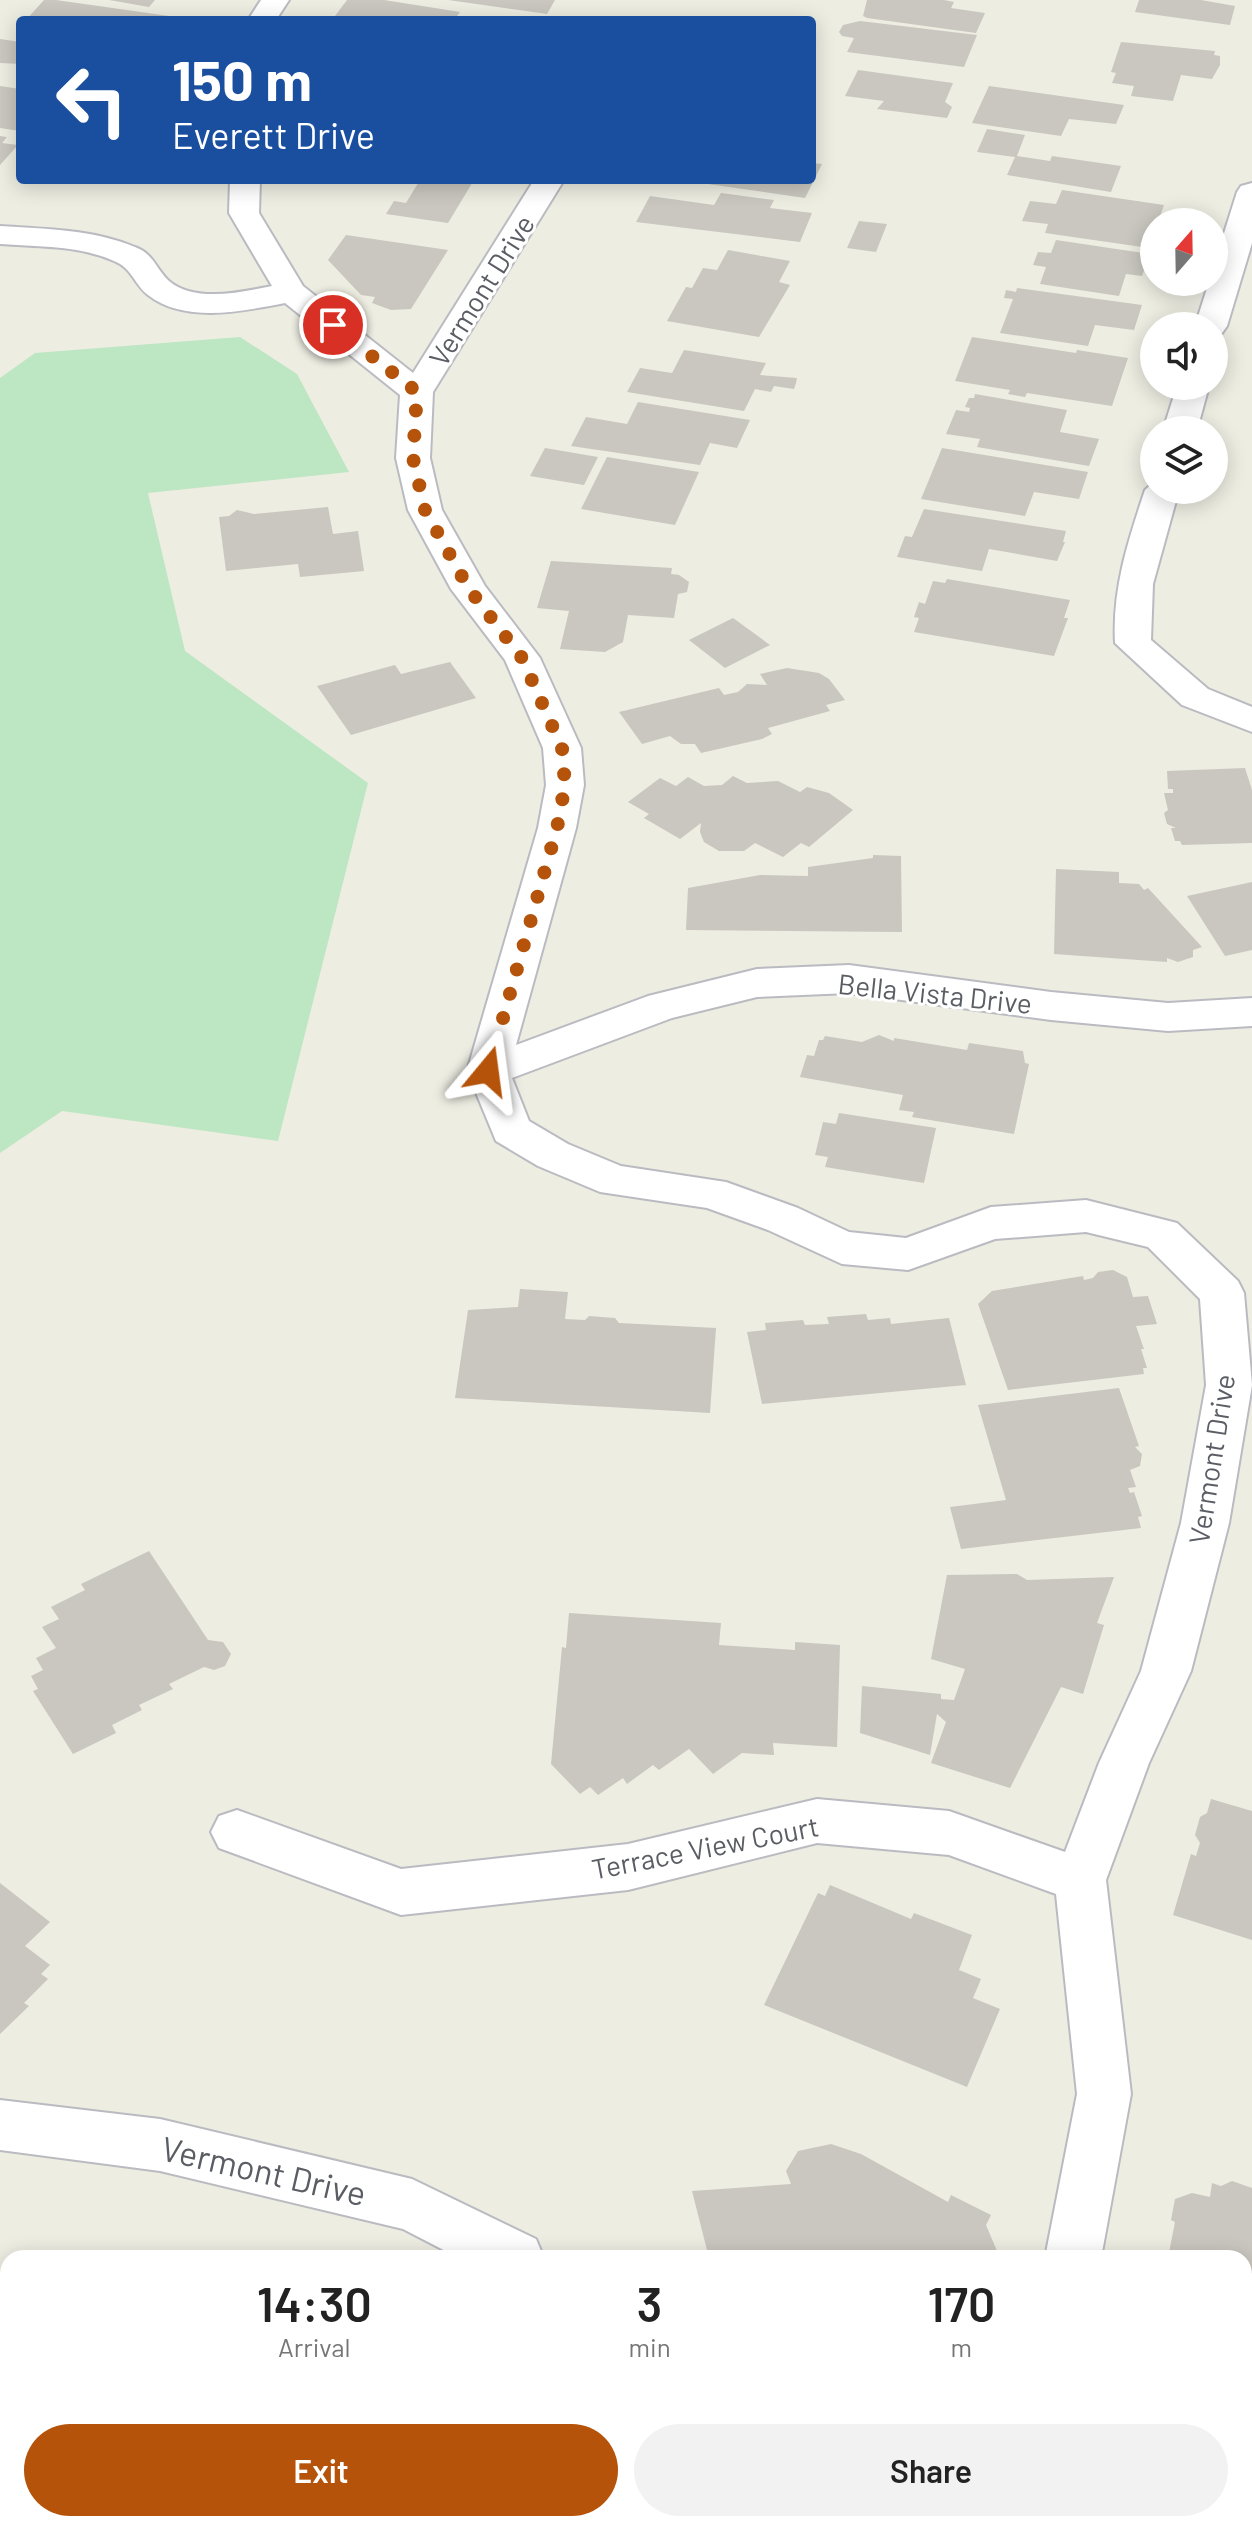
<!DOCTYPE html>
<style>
:root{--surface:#fff;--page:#f2f2f2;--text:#222;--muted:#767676;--accent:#b45309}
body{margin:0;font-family:Barlow,sans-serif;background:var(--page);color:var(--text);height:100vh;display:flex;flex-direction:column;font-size:30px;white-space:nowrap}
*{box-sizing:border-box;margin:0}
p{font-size:26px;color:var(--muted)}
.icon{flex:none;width:44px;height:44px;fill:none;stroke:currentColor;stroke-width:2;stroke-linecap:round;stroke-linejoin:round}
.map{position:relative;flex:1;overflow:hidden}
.side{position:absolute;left:0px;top:2250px;width:1252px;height:282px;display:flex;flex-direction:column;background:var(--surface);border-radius:24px 24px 0 0;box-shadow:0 4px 20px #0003}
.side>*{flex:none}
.banner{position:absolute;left:16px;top:16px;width:800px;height:168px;border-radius:8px;box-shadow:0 4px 20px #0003;background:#1a4fa0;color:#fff;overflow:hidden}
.needle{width:52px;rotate:20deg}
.fabs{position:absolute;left:1140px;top:208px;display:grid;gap:16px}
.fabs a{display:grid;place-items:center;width:88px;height:88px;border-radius:50%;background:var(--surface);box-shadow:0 4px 20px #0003;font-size:40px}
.pin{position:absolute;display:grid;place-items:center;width:68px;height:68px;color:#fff;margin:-34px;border:4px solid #fff;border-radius:50%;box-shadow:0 2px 8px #0007}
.me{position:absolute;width:88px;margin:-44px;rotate:16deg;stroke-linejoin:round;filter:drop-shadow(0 0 6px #0008)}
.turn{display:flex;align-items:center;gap:28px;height:168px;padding:0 24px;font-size:36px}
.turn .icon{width:104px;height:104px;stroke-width:2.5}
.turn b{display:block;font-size:56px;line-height:68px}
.eta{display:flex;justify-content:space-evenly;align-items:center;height:136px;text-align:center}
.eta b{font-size:48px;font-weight:600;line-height:56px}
.cta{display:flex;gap:16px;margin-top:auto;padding:16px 24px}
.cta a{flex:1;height:92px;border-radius:48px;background:var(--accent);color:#fff;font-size:32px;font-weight:600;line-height:92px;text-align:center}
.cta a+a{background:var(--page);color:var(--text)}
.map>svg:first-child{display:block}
.green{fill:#bde6c3}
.building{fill:#c9c7bf}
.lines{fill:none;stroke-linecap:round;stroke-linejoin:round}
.street-casing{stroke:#babbc1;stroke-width:4}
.street{fill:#fff;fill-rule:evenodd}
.route{stroke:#b45309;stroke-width:14;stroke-dasharray:0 25.2}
.labels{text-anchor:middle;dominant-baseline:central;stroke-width:6;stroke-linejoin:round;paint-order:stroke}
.street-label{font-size:28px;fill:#5a5d63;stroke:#fff}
.near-street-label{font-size:34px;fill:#5a5d63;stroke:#fff}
</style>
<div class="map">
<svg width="1252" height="2531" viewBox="0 0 1252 2531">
<rect width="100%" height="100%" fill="#eeede2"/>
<polygon class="green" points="240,337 297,374 349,472 148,493 185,651 368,783 278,1141 62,1111 0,1153 0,378 35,353"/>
<g class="building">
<polygon points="44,0 56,0 169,16 167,20 26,20"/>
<polygon points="109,0 155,0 149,7"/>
<polygon points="347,0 384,0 460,12 454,20 362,20 335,16"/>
<polygon points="448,0 555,0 547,14"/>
<polygon points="867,0 944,0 954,2 951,8 985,13 976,33 867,18 863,16"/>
<polygon points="1139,0 1201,0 1235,6 1230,25 1135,12"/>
<polygon points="860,21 977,35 964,67 847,52 854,38 842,36 839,32 843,25"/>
<polygon points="0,39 20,42 20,64 0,63"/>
<polygon points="1121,42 1215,51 1214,55 1220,56 1220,65 1212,79 1181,75 1173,101 1131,96 1134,86 1112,83 1116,73 1111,72"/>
<polygon points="858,70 953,83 945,102 952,107 947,118 877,109 884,101 845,96"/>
<polygon points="0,86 20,89 20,131 0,128"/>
<polygon points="989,86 1124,105 1116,124 1069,119 1061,136 972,123"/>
<polygon points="987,129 1025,135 1017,156 1050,161 1052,156 1121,166 1111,192 1007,175 1015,157 977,152"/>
<polygon points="0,136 7,137 2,143 18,145 0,165"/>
<polygon points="812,163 822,164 805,198 701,183 703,180 812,180"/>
<polygon points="420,180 474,180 448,223 386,214 394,201 406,203"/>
<polygon points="1062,190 1164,205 1158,222 1154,222 1149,248 1045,233 1048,224 1022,221 1030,201 1056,204"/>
<polygon points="721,193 774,200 770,208 812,213 800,242 636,222 650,196 714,205"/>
<polygon points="859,221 887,224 876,252 847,248"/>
<polygon points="346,235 448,250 411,309 391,310 372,303 375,297 361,295 328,260"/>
<polygon points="1056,240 1150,254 1142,276 1126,274 1119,296 1040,284 1046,267 1033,265 1038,252 1051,253"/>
<polygon points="728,250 790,261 779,282 790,285 759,337 667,321 686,287 692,288 703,268 717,270"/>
<polygon points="1017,288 1142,305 1134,330 1095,325 1088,346 1000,333 1013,299 1004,298 1006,290 1016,292"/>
<polygon points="972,337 1076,353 1077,350 1128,358 1112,406 1027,393 1025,397 1008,394 1010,390 955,381"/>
<polygon points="684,350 766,363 760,375 797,378 796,383 794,389 774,386 771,392 755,389 744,411 627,392 640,368 672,373"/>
<polygon points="975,394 1067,410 1060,432 1099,439 1089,466 977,447 980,439 946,434 956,410 969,412 970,408 965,407 969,398 974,398"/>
<polygon points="638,402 750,420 737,448 710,443 700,465 571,446 586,417 627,424"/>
<polygon points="545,448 598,457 584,485 530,476"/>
<polygon points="942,448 1088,472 1079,499 1034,492 1025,516 921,499"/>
<polygon points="607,457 699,472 675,525 581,509"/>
<polygon points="328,507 333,534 358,531 364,571 300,577 298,564 226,571 219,517 229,516 237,510 254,514"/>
<polygon points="924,509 1066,531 1063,542 1065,542 1057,561 989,549 982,571 897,557 905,536 912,537"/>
<polygon points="551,561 672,568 671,574 679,575 689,582 687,592 678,594 674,618 628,615 623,642 605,652 560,649 569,611 537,608"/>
<polygon points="947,579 1070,600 1064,618 1068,618 1054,656 914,632 919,618 914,617 919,602 925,604 933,581 945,583"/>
<polygon points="733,618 770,645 725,668 689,640"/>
<polygon points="450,662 476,698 351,735 317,686 395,665 401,674"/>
<polygon points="787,668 819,673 829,679 845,700 826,705 830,711 768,728 772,734 762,739 701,753 695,744 681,744 670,736 642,744 619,712 719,688 724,695 738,692 747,684 767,685 760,674"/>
<polygon points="1245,768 1252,790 1252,843 1182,845 1180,841 1175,841 1171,828 1176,828 1167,824 1164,813 1168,810 1164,793 1173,793 1173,789 1168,789 1167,771"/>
<polygon points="733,776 747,783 778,781 800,792 807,787 829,793 853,810 809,847 801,843 783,857 755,843 744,851 719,851 704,842 700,832 701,823 680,839 644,818 649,814 628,802 660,778 676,786 688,777 704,786 722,785"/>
<polygon points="873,855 901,856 902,932 686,930 688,888 760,875 808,876 808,867 873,858"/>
<polygon points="1056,869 1119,872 1119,883 1139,884 1144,890 1148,888 1202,947 1193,950 1193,957 1178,962 1167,958 1167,962 1054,954"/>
<polygon points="1252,882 1252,950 1225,956 1187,896"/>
<polygon points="879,1035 894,1041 894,1038 967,1050 969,1043 1023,1051 1025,1063 1029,1064 1014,1134 912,1117 914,1112 899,1110 903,1095 800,1077 807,1055 814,1056 819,1040 823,1040 825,1036 862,1042"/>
<polygon points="839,1113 936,1128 924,1183 825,1167 828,1157 815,1155 823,1122 836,1124"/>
<polygon points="1113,1270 1127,1277 1133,1297 1148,1296 1157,1324 1136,1326 1144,1349 1141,1349 1147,1368 1143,1368 1144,1374 1008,1390 978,1304 992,1291 1083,1276 1084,1280 1093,1278 1098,1272"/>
<polygon points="520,1289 568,1292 565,1319 585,1320 589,1316 615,1318 619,1323 716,1328 710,1413 455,1398 468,1310 518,1307"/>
<polygon points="866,1314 868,1320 890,1318 891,1324 949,1318 966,1385 762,1404 747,1332 766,1330 765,1323 803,1320 805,1325 829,1324 827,1317"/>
<polygon points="1119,1388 1139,1446 1135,1447 1142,1454 1140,1466 1130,1470 1136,1487 1128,1488 1130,1493 1134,1492 1142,1516 1138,1517 1141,1528 961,1549 950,1507 1006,1500 978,1405"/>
<polygon points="149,1551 208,1640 223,1642 231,1654 225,1666 214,1670 204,1667 169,1684 173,1689 139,1705 142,1710 112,1725 116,1733 73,1754 33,1691 38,1689 31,1676 43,1670 36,1658 56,1648 42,1627 59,1619 51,1607 85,1590 81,1584"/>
<polygon points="1017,1574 1027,1580 1114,1577 1097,1623 1104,1625 1083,1694 1061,1687 1010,1788 931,1763 946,1722 937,1714 930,1755 860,1733 862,1686 941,1694 941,1699 954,1700 965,1669 931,1659 947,1575"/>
<polygon points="569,1613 721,1623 719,1645 795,1650 795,1642 840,1645 837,1747 773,1743 774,1755 742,1753 713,1774 689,1749 659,1770 653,1765 627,1784 623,1778 598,1795 590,1787 580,1794 551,1764 562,1647 566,1648"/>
<polygon points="1211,1799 1252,1811 1252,1940 1173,1915 1191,1854 1196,1856 1200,1843 1195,1835 1200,1817 1207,1813"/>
<polygon points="0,1883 50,1922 25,1946 50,1965 41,1974 48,1979 24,2003 29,2006 0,2034"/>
<polygon points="830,1885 911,1919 914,1913 972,1935 959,1970 981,1979 973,1998 1000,2009 967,2087 764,2005 818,1893 825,1896"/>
<polygon points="831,2144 861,2154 948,2202 951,2195 991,2215 986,2225 1000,2258 709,2258 692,2191 791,2184 786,2171 798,2151"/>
<polygon points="1232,2181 1252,2188 1252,2454 1251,2458 1244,2462 1244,2258 1168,2258 1175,2222 1171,2220 1175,2199 1192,2193 1210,2197 1212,2183 1221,2186"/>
<polygon points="8,2413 8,2524 131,2524 121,2531 0,2531 0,2419"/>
</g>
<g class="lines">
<defs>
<g id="street">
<polygon points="261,0 289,0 276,20 248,20"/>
<path d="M 230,180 L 260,180 L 259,213 L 303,286 L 413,373 L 534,180 L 564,180 L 433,392 L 430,458 L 442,510 L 485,586 L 540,658 L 581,748 L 584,785 L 576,828 L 516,1045 L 648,996 L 757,969 L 849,965 L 1051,992 L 1168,1003 L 1252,998 L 1252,1026 L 1168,1031 L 1051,1020 L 849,993 L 757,997 L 672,1018 L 512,1078 L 529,1121 L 568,1144 L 621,1166 L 726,1182 L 798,1208 L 849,1232 L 906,1238 L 991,1207 L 1086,1200 L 1177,1223 L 1238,1281 L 1244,1293 L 1252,1385 L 1229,1523 L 1191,1671 L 1149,1763 L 1106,1880 L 1131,2094 L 1101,2258 L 1045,2258 L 1077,2094 L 1056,1894 L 949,1855 L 817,1843 L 628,1890 L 401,1915 L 219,1848 L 211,1832 L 219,1816 L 237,1810 L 401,1869 L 628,1844 L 817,1799 L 949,1811 L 1065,1852 L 1099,1763 L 1141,1671 L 1181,1523 L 1206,1385 L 1200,1299 L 1148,1247 L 1086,1232 L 995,1239 L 908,1270 L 842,1264 L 768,1230 L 707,1208 L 600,1192 L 538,1166 L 496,1141 L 467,1071 L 538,828 L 546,785 L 543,748 L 505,660 L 451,589 L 408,510 L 396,458 L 400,395 L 285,303 C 243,311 185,324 148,295 C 134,284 132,268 114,261 C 78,245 39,247 0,244 L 0,226 C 46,229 91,229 135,247 C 154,254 155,268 169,281 C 195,303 241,292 272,286 L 229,213 Z"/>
<polygon points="1252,183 1252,243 1227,326 1222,333 1214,335 1214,326 1195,326 1209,282 1214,282 1214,265 1237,192 1241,186"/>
<polygon points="1177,386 1209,386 1197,430 1163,430"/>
<path d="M 1154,482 L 1154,490 L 1179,490 L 1153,584 L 1151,640 L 1208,689 L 1252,707 L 1252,732 L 1182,705 L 1115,643 C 1112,589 1128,541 1145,490 Z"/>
<polygon points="0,2100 160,2119 412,2179 536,2239 544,2258 459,2258 403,2229 160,2171 0,2150"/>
<rect x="618" y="2524" width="60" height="7"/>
</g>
</defs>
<use href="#street" class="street-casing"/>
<use href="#street" class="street"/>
</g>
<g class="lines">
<polyline class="route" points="333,325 417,392 413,458 425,510 469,589 522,658 562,748 565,785 557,828 488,1071"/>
</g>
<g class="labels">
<g class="street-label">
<text transform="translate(481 290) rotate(-58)">Vermont Drive</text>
<text transform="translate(935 993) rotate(6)">Bella Vista Drive</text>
<text transform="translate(1211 1459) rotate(-81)">Vermont Drive</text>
<text transform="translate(705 1847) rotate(-11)">Terrace View Court</text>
</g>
<g class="near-street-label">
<text transform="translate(264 2170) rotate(13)">Vermont Drive</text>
</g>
</g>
</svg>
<div class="fabs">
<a><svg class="needle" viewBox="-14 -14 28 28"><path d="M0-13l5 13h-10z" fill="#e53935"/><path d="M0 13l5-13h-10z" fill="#767676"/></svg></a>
<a><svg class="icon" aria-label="sound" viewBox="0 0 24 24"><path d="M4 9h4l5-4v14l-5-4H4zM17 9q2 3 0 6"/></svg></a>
<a><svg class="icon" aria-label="layers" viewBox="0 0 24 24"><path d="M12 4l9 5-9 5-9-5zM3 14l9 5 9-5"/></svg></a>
</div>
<div class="pin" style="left:333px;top:325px;background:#d93025"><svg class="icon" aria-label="arrive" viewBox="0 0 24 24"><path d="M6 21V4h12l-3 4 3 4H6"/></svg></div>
<svg class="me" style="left:488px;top:1071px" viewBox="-20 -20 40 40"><path d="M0-17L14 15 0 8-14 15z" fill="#b45309" stroke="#fff" stroke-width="4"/></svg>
<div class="banner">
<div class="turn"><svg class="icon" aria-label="left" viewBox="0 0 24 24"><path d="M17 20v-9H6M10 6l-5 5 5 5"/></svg><div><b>150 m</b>Everett Drive</div></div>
</div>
<section class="side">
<div class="eta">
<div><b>14:30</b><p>Arrival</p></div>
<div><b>3</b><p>min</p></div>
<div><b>170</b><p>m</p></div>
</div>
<div class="cta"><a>Exit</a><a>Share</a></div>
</section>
</div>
